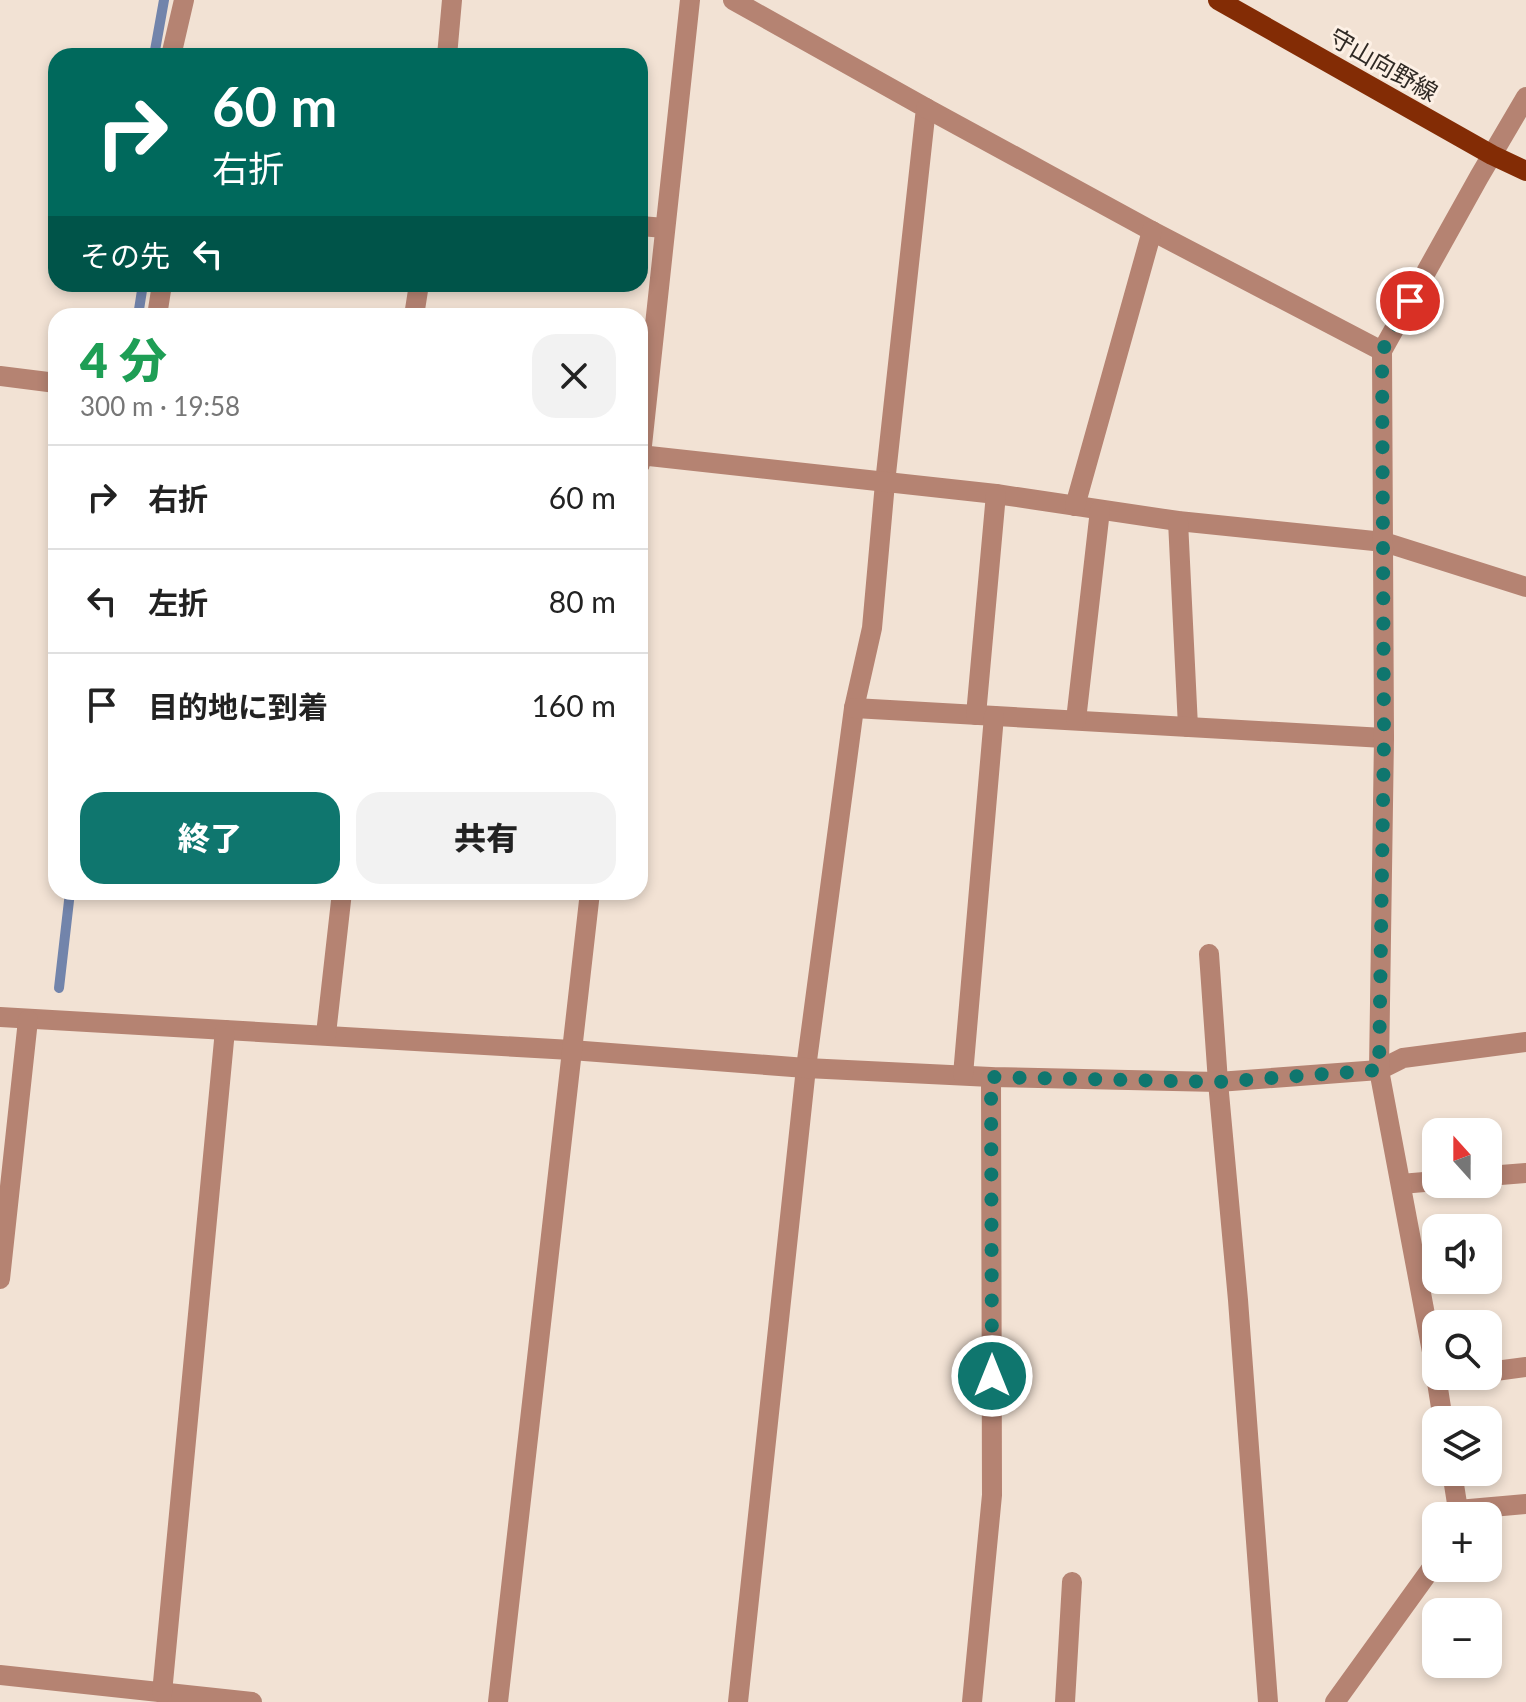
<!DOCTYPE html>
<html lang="ja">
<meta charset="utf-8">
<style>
:root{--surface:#fff;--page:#f2f2f2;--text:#222;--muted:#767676;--line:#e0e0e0;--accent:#0f766e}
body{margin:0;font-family:Lato,"Noto Sans JP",sans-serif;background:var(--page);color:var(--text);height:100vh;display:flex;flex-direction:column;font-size:30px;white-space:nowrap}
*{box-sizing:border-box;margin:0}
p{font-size:26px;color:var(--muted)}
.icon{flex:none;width:44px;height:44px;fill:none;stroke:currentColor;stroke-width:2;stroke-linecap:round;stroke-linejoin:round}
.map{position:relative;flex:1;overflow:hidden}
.side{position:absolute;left:48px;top:308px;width:600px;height:592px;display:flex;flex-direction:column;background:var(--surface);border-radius:24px;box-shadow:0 4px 12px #0003}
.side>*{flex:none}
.banner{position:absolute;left:48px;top:48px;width:600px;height:244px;border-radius:24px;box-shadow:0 4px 12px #0003;background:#00695c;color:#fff;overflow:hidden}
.needle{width:52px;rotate:339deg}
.buttons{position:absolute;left:1422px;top:1118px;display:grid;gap:16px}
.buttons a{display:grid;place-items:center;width:80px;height:80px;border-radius:16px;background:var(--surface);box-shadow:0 4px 12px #0003;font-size:40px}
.pin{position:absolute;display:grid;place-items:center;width:68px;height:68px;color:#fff;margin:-34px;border:4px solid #fff;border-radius:50%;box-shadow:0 2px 8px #0007}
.me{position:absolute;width:88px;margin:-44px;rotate:0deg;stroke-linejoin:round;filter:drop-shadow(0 0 6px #0008)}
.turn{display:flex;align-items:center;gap:28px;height:168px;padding:0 32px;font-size:36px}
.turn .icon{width:104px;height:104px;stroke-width:2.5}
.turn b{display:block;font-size:56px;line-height:68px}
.then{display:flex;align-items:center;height:76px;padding:0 32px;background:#0003;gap:16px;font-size:30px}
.round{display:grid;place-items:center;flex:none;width:84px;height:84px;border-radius:24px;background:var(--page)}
.headline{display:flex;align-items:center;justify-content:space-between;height:136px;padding:0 32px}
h1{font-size:48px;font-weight:800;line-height:60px;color:#1e9e55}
.button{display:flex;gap:16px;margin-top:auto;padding:16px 32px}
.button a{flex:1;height:92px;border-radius:24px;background:var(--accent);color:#fff;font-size:32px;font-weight:800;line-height:92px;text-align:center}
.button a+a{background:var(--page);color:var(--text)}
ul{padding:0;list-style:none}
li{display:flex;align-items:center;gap:24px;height:104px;padding:0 32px;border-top:2px solid var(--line)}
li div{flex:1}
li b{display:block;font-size:30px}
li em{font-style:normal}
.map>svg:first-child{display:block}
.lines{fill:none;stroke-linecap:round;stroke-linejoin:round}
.stream{stroke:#7284ab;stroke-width:10}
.minor{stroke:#b58372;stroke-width:20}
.major{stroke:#832c05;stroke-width:20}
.route{stroke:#0f766e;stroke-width:14;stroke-dasharray:0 25.2}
.labels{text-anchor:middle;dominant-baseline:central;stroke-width:6;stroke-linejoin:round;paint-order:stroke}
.street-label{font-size:24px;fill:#302a25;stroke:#fdf0e5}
</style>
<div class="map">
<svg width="1526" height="1702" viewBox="0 0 1526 1702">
<rect width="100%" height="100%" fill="#f2e2d4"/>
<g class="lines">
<g class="stream">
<polyline points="154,56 164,0"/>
<polyline points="138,316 143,284"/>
<polyline points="59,988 70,892"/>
</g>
<g class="minor">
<polyline points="733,0 926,108 885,483 872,628 854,708 806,1068 738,1702"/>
<polyline points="171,56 184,0"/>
<polyline points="447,56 452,0"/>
<polyline points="926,108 1152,231 1382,351"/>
<polyline points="640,226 665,228"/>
<polyline points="157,316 162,284"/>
<polyline points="414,316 419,284"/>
<polyline points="0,376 56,383"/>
<polyline points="640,455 996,494 1178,521 1384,542 1526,587"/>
<polyline points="640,464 690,0"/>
<polyline points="1075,506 1152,231"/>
<polyline points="1178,521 1188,727"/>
<polyline points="854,708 1384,738"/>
<polyline points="976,715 996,494"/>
<polyline points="1076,720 1100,510"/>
<polyline points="1209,954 1218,1082 1238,1300 1268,1702"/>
<polyline points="0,1017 571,1050 806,1068 991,1077 1218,1082 1379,1070 1403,1058 1526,1042"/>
<polyline points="326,1034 342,892"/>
<polyline points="963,1075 994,716"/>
<polyline points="1488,1176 1526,1173"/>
<polyline points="1401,1184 1436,1181"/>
<polyline points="0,1279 28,1020"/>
<polyline points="1488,1372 1526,1367"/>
<polyline points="1436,1373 1379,1070 1384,738 1382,351 1479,177 1526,97"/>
<polyline points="1436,1376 1443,1420"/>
<polyline points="1452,1472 1459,1516"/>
<polyline points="1458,1510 1526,1504"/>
<polyline points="0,1675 252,1702"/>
<polyline points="162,1693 225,1030"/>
<polyline points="498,1702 590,892"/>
<polyline points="972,1702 992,1495 991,1077"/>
<polyline points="1065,1702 1072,1582"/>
<polyline points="1335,1702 1436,1562"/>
</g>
<polyline class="major" points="1218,0 1492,155 1526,171"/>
</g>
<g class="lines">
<polyline class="route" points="992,1376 991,1077 1218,1082 1379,1070 1384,738 1382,351 1410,301"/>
</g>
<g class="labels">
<g class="street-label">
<text transform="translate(1384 64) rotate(30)">守山向野線</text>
</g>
</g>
</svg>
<div class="buttons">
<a><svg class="needle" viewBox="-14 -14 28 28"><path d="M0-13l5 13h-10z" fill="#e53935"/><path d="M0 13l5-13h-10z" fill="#767676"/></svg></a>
<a><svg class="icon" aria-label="sound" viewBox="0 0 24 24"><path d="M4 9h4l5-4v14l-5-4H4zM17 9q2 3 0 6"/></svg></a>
<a><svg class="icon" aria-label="search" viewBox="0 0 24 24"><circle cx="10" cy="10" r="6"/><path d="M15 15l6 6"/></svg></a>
<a><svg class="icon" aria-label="layers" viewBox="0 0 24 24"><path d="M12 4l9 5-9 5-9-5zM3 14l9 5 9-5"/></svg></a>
<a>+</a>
<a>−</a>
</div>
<div class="pin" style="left:1410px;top:301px;background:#d93025"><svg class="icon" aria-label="arrive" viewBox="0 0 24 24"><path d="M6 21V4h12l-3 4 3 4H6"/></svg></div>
<svg class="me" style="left:992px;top:1376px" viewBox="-20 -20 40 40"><circle r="17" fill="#0f766e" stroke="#fff" stroke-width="3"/><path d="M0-11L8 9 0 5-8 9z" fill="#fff"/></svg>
<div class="banner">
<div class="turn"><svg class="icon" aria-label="right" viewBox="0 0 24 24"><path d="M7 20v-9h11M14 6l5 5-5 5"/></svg><div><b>60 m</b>右折</div></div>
<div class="then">その先<svg class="icon" aria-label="left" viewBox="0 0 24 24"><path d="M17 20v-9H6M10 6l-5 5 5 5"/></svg></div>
</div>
<section class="side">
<div class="headline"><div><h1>4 分</h1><p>300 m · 19:58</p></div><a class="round"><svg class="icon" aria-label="close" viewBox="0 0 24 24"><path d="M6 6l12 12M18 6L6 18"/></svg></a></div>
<ul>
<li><svg class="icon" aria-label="right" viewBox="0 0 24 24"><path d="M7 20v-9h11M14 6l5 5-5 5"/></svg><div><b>右折</b></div><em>60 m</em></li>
<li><svg class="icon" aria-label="left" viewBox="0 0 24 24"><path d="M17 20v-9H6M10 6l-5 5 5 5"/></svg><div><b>左折</b></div><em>80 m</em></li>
<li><svg class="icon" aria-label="arrive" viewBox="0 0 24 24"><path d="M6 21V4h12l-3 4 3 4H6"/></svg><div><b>目的地に到着</b></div><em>160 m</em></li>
</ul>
<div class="button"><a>終了</a><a>共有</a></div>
</section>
</div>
